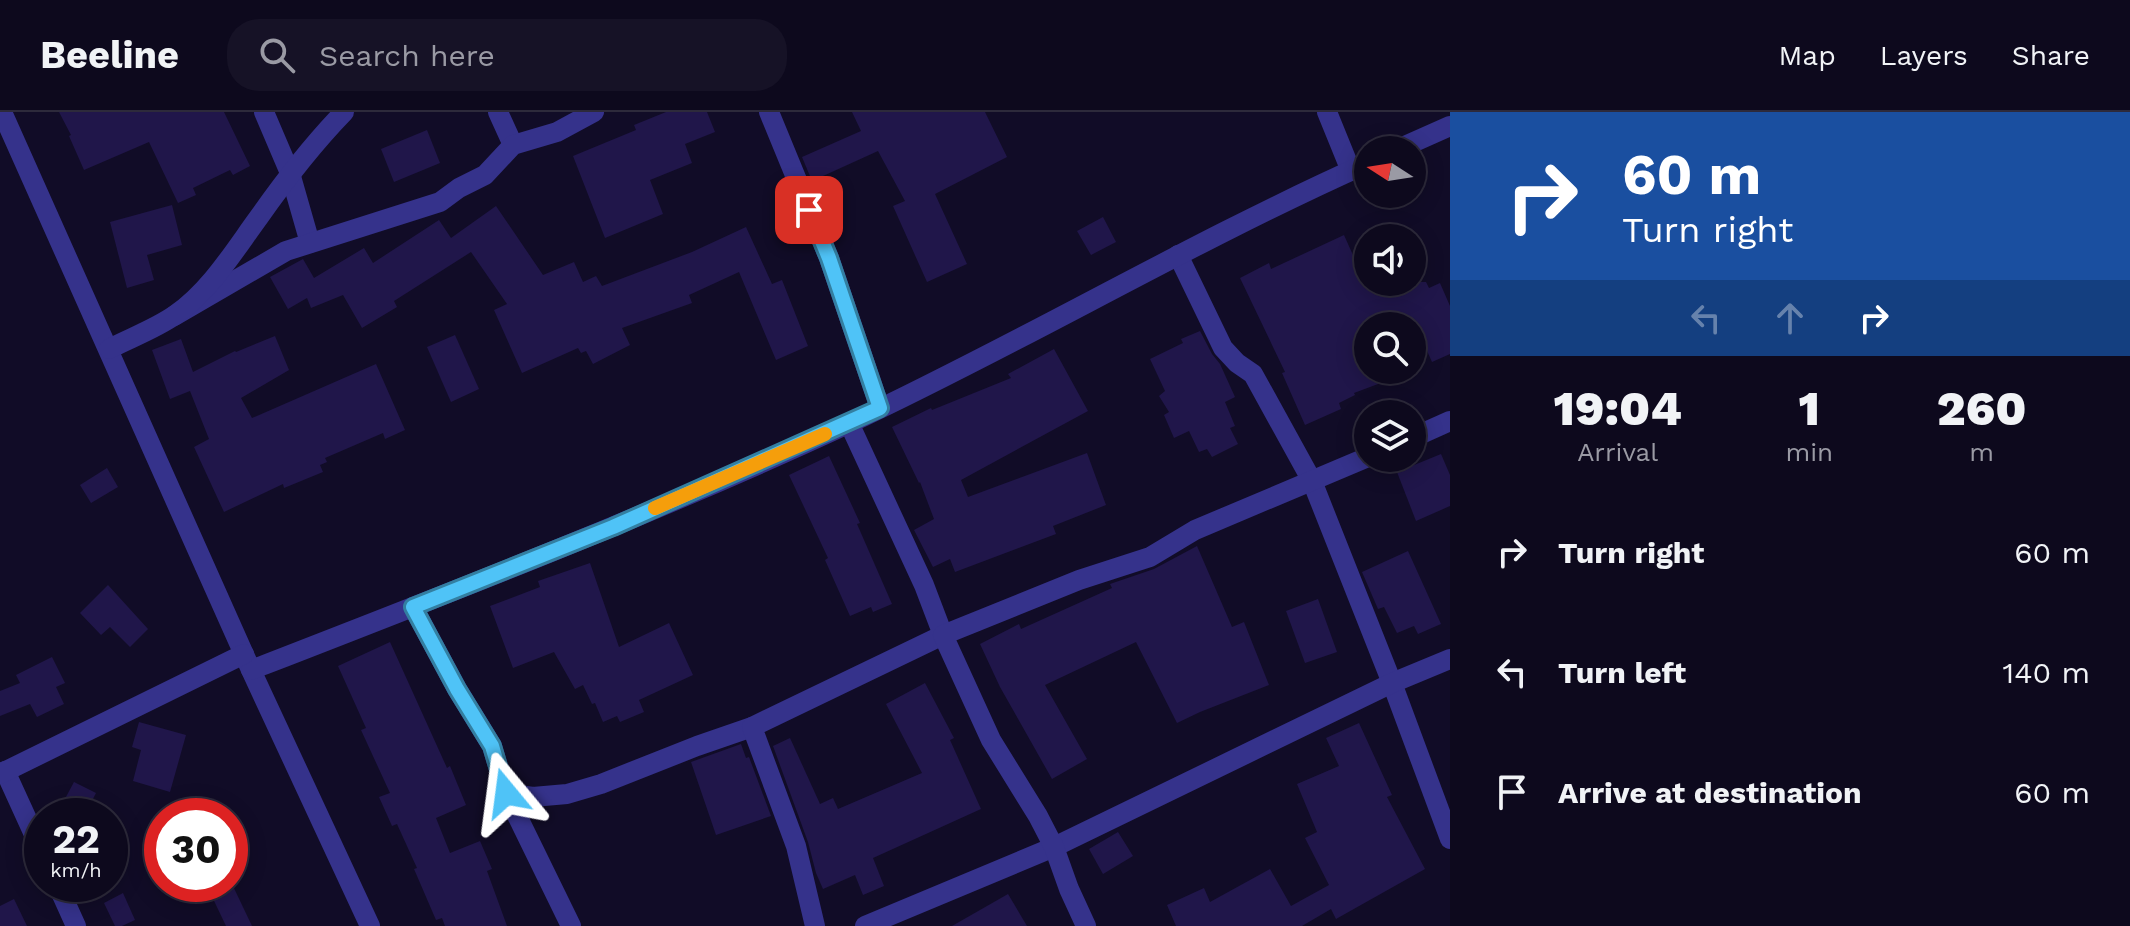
<!DOCTYPE html>
<style>
:root{--surface:#0d091d;--page:#161226;--text:#f1f3f6;--muted:#9a9aa4;--line:#2d2a3b}
body{margin:0;font-family:"Work Sans",sans-serif;background:var(--page);color:var(--text);height:100vh;display:flex;flex-direction:column;font-size:30px;white-space:nowrap}
*{box-sizing:border-box;margin:0}
p{font-size:26px;color:var(--muted)}
.icon{flex:none;width:44px;height:44px;fill:none;stroke:currentColor;stroke-width:2;stroke-linecap:round;stroke-linejoin:round}
.map{position:relative;flex:1;overflow:hidden}
.side{display:flex;flex-direction:column;background:var(--surface);width:680px}
.side>*{flex:none}
.top-card{background:#1a4fa0;color:#fff;overflow:hidden}
.needle{width:52px;rotate:282deg}
.tools{position:absolute;left:1354px;top:24px;display:grid;gap:16px}
.tools a{display:grid;place-items:center;width:72px;height:72px;border-radius:50%;background:var(--surface);box-shadow:0 4px 20px #0003,0 0 0 2px var(--line);font-size:40px}
.speed{position:absolute;left:24px;top:686px;display:flex;gap:16px;font-size:40px;font-weight:700;text-align:center}
.speed>*{display:grid;place-content:center;width:104px;height:104px;border-radius:50%;background:var(--surface);box-shadow:0 4px 20px #0003,0 0 0 2px var(--line);line-height:1}
.speed small{font-size:20px;font-weight:400}
.speed .limit{border:12px solid #d22;background:#fff;color:#111}
.pin{position:absolute;display:grid;place-items:center;width:68px;height:68px;color:#fff;margin:-34px;border-radius:16px;box-shadow:0 4px 12px #0006}
.me{position:absolute;width:88px;margin:-44px;rotate:344deg;stroke-linejoin:round;filter:drop-shadow(0 0 6px #0008)}
.turn{display:flex;align-items:center;gap:28px;height:168px;padding:0 40px;font-size:36px}
.turn .icon{width:104px;height:104px;stroke-width:2.5}
.turn b{display:block;font-size:56px;line-height:68px}
.lanes{display:flex;align-items:center;height:76px;padding:0 40px;background:#0003;justify-content:center;gap:40px;direction:ltr}
.lanes .off{opacity:.35}
.eta{display:flex;justify-content:space-evenly;align-items:center;height:136px;text-align:center}
.eta b{font-size:48px;font-weight:800;line-height:56px}
ul{padding:0;list-style:none}
li{display:flex;align-items:center;gap:24px;height:120px;padding:0 40px}
li div{flex:1}
li b{display:block;font-size:30px}
li em{font-style:normal}
header{display:flex;align-items:center;gap:48px;box-sizing:border-box;height:112px;padding:0 40px;background:var(--surface);border-bottom:2px solid var(--line)}
header strong{font-size:38px}
nav{display:flex;gap:44px;margin-inline-start:auto;font-size:28px}
.search{width:560px;height:72px;background:var(--page);display:flex;align-items:center;gap:20px;box-sizing:border-box;padding:0 28px;border-radius:32px;color:var(--muted);font-size:30px}
main{display:flex;flex:1;min-height:0}
.map>svg:first-child{display:block}
.building{fill:#20164a}
.lines{fill:none;stroke-linecap:round;stroke-linejoin:round}
.minor{stroke:#35328b;stroke-width:20}
.route-casing{stroke:#337fa1;stroke-width:20}
.route{stroke:#4fc3f7;stroke-width:14}
.slow{stroke:#f59e0b;stroke-width:14}
</style>
<header>
<strong>Beeline</strong>
<div class="search"><svg class="icon" aria-label="search" viewBox="0 0 24 24"><circle cx="10" cy="10" r="6"/><path d="M15 15l6 6"/></svg>Search here</div>
<nav><a>Map</a><a>Layers</a><a>Share</a></nav>
</header>
<main>
<div class="map">
<svg width="1450" height="814" viewBox="0 0 1450 814">
<rect width="100%" height="100%" fill="#110c27"/>
<g class="building">
<polygon points="59,0 224,0 250,54 233,63 230,58 193,76 196,83 178,91 149,30 84,58 69,24 71,23"/>
<polygon points="666,0 707,0 715,20 685,32 692,51 650,68 663,102 605,126 573,44 636,18 634,13"/>
<polygon points="852,0 985,0 1007,45 935,82 967,152 927,170 893,94 905,89 878,39 812,69 802,45 861,19"/>
<polygon points="427,18 440,51 394,70 381,37"/>
<polygon points="172,93 182,133 147,143 154,168 127,176 110,110"/>
<polygon points="496,94 543,163 574,150 583,170 596,164 602,174 692,140 746,115 772,172 782,168 808,234 776,248 739,160 689,183 692,191 622,216 630,233 593,252 586,239 581,241 578,236 522,261 494,198 507,192 471,140 394,189 397,195 362,216 343,183 311,196 307,186 288,197 270,165 303,147 314,166 364,136 373,151 439,108 451,126"/>
<polygon points="1103,105 1116,130 1091,143 1077,119"/>
<polygon points="1344,123 1365,170 1426,170 1429,176 1440,171 1450,194 1450,242 1432,250 1416,214 1368,214 1368,258 1410,258 1410,260 1354,281 1355,283 1339,291 1341,297 1305,313 1282,261 1285,260 1240,166 1269,151 1271,157"/>
<polygon points="1200,219 1212,242 1220,252 1235,285 1225,290 1235,314 1230,316 1238,332 1212,345 1207,337 1199,340 1189,319 1174,326 1164,303 1169,300 1159,284 1165,279 1150,247 1183,231 1181,227"/>
<polygon points="455,223 479,277 451,290 427,235"/>
<polygon points="275,224 289,258 241,286 252,306 376,252 405,318 385,327 383,321 325,346 327,350 320,353 323,360 284,376 283,372 224,400 194,335 209,327 190,279 170,287 152,238 181,227 193,260 235,239 236,240"/>
<polygon points="1054,237 1088,299 961,368 968,385 1087,341 1106,393 1053,414 1056,422 955,460 950,447 933,455 914,418 934,407 920,370 919,371 892,315 931,296 932,298 1011,266 1008,262"/>
<polygon points="1441,342 1450,363 1450,394 1416,409 1397,360"/>
<polygon points="829,344 860,411 857,412 892,492 873,500 871,495 850,504 825,448 828,446 789,363"/>
<polygon points="107,356 118,375 91,391 80,373"/>
<polygon points="1197,434 1232,515 1244,510 1269,573 1200,600 1177,611 1136,530 1045,573 1087,647 1052,667 1000,575 980,532 1019,512 1021,517 1112,476 1110,472 1154,457"/>
<polygon points="1408,439 1441,512 1418,522 1414,514 1397,521 1384,495 1378,497 1362,460"/>
<polygon points="590,451 619,535 669,511 693,563 639,588 644,600 620,610 617,604 603,610 595,591 592,592 583,573 575,577 554,540 513,556 490,494 540,475 538,469"/>
<polygon points="108,473 148,517 130,535 110,515 101,523 80,501"/>
<polygon points="1318,487 1337,540 1305,551 1286,499"/>
<polygon points="390,530 447,656 450,654 466,693 436,706 450,741 480,729 492,757 487,759 507,814 445,814 442,806 436,808 414,757 417,756 397,712 392,714 379,685 390,681 361,618 366,616 338,554"/>
<polygon points="52,545 65,571 56,575 64,592 37,605 30,592 0,604 0,579 20,571 16,563"/>
<polygon points="925,571 954,626 950,628 981,697 873,746 884,774 863,783 855,763 823,777 816,761 808,730 773,634 790,626 820,692 833,686 838,697 922,661 886,592"/>
<polygon points="139,610 186,623 170,680 133,669 141,638 132,635"/>
<polygon points="1359,611 1392,683 1387,685 1425,757 1336,807 1331,797 1302,814 1176,814 1167,793 1204,776 1210,790 1270,757 1291,794 1329,773 1305,726 1317,720 1297,672 1339,654 1326,626"/>
<polygon points="741,632 746,646 749,645 771,704 716,723 691,650"/>
<polygon points="74,670 96,681 84,704 70,704 59,698"/>
<polygon points="1118,720 1133,744 1103,762 1089,737"/>
<polygon points="206,772 232,772 252,814 226,814"/>
<polygon points="123,781 135,808 122,814 115,814 104,791"/>
<polygon points="1008,782 1027,814 952,814"/>
<polygon points="14,787 27,814 0,814 0,794"/>
</g>
<g class="lines">
<g class="minor">
<polyline points="2,0 251,558 370,814"/>
<polyline points="264,0 290,61 310,131"/>
<polyline points="498,0 513,33"/>
<polyline points="769,0 829,146 880,296"/>
<polyline points="1327,0 1351,59"/>
<polyline points="1396,38 1450,14"/>
<polyline points="1178,143 1223,236 1237,251 1253,262 1312,369 1392,571 1450,727"/>
<polyline points="174,204 286,139 440,90 459,76 485,63 513,33 557,20 594,0"/>
<path d="M 109,237 C 130,226 155,217 175,203 C 210,179 234,139 259,105 C 285,68 312,33 344,0"/>
<polyline points="1412,326 1450,309"/>
<polyline points="413,495 457,577 492,634 506,681 571,814"/>
<path d="M 251,558 C 452,480 654,402 850,311 C 1025,229 1191,130 1368,51"/>
<polyline points="5,659 42,740"/>
<polyline points="0,662 244,542"/>
<polyline points="506,681 533,685 567,682 601,672 697,634 752,615"/>
<polyline points="57,772 76,814"/>
<polyline points="815,814 796,734 752,615 943,523 924,473 849,311"/>
<polyline points="865,814 1054,735 1392,571 1450,547"/>
<polyline points="1086,814 1069,777 1054,735 1038,704 991,628 943,523 1079,468 1150,445 1195,418 1368,345"/>
</g>
</g>
<g class="lines">
<defs>
<polyline id="route" points="506,681 492,634 457,577 413,495 613,415 880,296 829,146 809,98"/>
</defs>
<use href="#route" class="route-casing"/>
<use href="#route" class="route"/>
<polyline class="slow" points="655,396 825,322"/>
</g>
</svg>
<div class="tools">
<a><svg class="needle" viewBox="-14 -14 28 28"><path d="M0-13l5 13h-10z" fill="#e53935"/><path d="M0 13l5-13h-10z" fill="#9a9aa4"/></svg></a>
<a><svg class="icon" aria-label="sound" viewBox="0 0 24 24"><path d="M4 9h4l5-4v14l-5-4H4zM17 9q2 3 0 6"/></svg></a>
<a><svg class="icon" aria-label="search" viewBox="0 0 24 24"><circle cx="10" cy="10" r="6"/><path d="M15 15l6 6"/></svg></a>
<a><svg class="icon" aria-label="layers" viewBox="0 0 24 24"><path d="M12 4l9 5-9 5-9-5zM3 14l9 5 9-5"/></svg></a>
</div>
<div class="speed"><div>22<small>km/h</small></div><div class="limit">30</div></div>
<div class="pin" style="left:809px;top:98px;background:#d93025"><svg class="icon" aria-label="arrive" viewBox="0 0 24 24"><path d="M6 21V4h12l-3 4 3 4H6"/></svg></div>
<svg class="me" style="left:506px;top:681px" viewBox="-20 -20 40 40"><path d="M0-17L14 15 0 8-14 15z" fill="#4fc3f7" stroke="#fff" stroke-width="4"/></svg>
</div>
<section class="side">
<div class="top-card">
<div class="turn"><svg class="icon" aria-label="right" viewBox="0 0 24 24"><path d="M7 20v-9h11M14 6l5 5-5 5"/></svg><div><b>60 m</b>Turn right</div></div>
<div class="lanes"><svg class="icon off" aria-label="left" viewBox="0 0 24 24"><path d="M17 20v-9H6M10 6l-5 5 5 5"/></svg><svg class="icon off" aria-label="ahead" viewBox="0 0 24 24"><path d="M12 20V5M6 11l6-6 6 6"/></svg><svg class="icon" aria-label="right" viewBox="0 0 24 24"><path d="M7 20v-9h11M14 6l5 5-5 5"/></svg></div>
</div>
<div class="eta">
<div><b>19:04</b><p>Arrival</p></div>
<div><b>1</b><p>min</p></div>
<div><b>260</b><p>m</p></div>
</div>
<ul>
<li><svg class="icon" aria-label="right" viewBox="0 0 24 24"><path d="M7 20v-9h11M14 6l5 5-5 5"/></svg><div><b>Turn right</b></div><em>60 m</em></li>
<li><svg class="icon" aria-label="left" viewBox="0 0 24 24"><path d="M17 20v-9H6M10 6l-5 5 5 5"/></svg><div><b>Turn left</b></div><em>140 m</em></li>
<li><svg class="icon" aria-label="arrive" viewBox="0 0 24 24"><path d="M6 21V4h12l-3 4 3 4H6"/></svg><div><b>Arrive at destination</b></div><em>60 m</em></li>
</ul>
</section>
</main>
